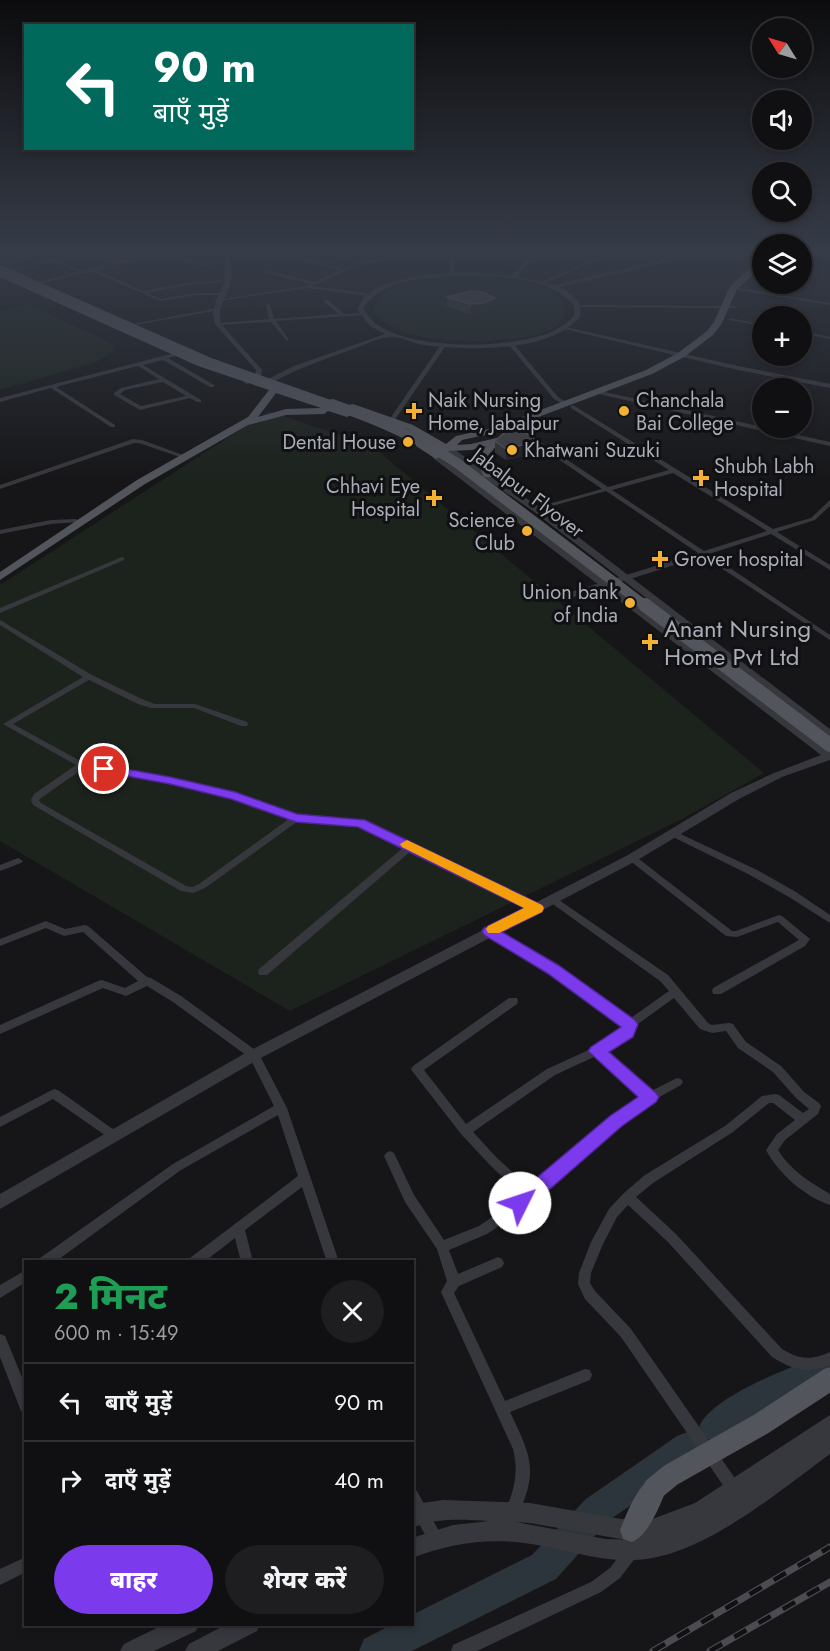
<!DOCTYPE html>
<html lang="hi">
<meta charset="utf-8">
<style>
:root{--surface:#101012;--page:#1e1e20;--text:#f1f3f6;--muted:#9c9d9f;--line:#303032;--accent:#7c3aed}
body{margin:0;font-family:Jost,"Noto Sans Devanagari",sans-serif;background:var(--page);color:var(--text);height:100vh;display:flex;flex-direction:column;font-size:22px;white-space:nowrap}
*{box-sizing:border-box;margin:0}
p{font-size:20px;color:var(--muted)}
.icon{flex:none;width:33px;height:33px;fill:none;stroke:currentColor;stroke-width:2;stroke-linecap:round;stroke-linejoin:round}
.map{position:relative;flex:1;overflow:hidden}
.sheet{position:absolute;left:24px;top:1260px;width:390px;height:366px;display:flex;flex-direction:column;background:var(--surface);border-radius:0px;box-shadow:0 3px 9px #0003,0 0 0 2px var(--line)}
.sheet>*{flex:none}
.top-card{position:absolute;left:24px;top:24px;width:390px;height:126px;border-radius:0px;box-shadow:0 3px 9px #0003,0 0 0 2px var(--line);background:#00695c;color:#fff;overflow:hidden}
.needle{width:39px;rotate:307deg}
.controls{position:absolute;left:752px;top:18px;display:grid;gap:12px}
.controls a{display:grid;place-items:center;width:60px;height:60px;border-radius:50%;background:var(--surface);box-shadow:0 3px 9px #0003,0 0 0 2px var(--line);font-size:30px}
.pin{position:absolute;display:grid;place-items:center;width:51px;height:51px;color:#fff;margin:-26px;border:3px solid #fff;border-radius:50%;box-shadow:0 2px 6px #0007}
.me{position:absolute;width:66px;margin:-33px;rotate:49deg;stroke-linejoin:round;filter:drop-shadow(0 0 4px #0008)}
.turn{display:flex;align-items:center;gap:21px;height:126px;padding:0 30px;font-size:27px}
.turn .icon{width:78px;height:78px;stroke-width:2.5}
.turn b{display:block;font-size:42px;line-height:51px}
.round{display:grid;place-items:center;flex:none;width:63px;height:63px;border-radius:32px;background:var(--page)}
.headline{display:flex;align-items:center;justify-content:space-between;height:102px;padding:0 30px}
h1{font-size:36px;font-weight:800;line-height:45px;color:#1e9e55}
.button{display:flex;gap:12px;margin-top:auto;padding:12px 30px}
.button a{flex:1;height:69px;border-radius:36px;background:var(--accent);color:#fff;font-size:24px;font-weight:800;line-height:69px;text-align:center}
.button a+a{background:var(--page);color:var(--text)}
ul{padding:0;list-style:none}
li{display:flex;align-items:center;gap:18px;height:78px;padding:0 30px;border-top:2px solid var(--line)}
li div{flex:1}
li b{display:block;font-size:22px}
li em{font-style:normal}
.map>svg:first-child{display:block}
.green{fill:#1c231d}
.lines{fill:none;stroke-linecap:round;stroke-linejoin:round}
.river{fill:#2c353c;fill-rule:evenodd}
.minor{fill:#37383d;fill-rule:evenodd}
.tertiary{fill:#37383d;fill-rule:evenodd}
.primary{fill:#53555c;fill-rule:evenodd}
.rail-casing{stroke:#4a4c52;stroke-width:7}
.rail{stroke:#111113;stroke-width:4.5;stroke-dasharray:14;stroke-linecap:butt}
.primary-bridge-far3{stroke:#53555c;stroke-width:8}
.primary-bridge-far2{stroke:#53555c;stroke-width:10}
.primary-bridge-far1{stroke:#53555c;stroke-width:14}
.primary-bridge{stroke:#53555c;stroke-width:23}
.wall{fill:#323236}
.shaded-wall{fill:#212124}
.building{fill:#3f3f44;stroke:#4f5156;stroke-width:1.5}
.route{fill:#7c3aed;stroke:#51269a;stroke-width:1.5}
.slow{fill:#f59e0b}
.poi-dot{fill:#f2b134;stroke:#111113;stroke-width:2}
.labels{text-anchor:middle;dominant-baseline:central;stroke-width:6;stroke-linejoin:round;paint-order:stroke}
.far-poi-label{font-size:20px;fill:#a8adb8;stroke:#111113;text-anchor:start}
.far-street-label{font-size:20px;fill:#a8adb8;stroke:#111113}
.poi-label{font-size:24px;fill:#a8adb8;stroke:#111113;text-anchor:start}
</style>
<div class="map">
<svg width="830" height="1651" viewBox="0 0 830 1651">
<rect width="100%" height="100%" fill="#161618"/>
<g class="green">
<path d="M 445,278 C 476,278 531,277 557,295 C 563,300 564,309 564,317 C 562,320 558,325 555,327 C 530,345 443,343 413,335 C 397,331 385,323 373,312 C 379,282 420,281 445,278 Z"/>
<polygon points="28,304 115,345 113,352 96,362 0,390 0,311"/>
<polygon points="269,411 372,446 764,773 684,818 290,1011 0,841 0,585"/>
</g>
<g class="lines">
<g class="river">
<path d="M 830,1352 L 830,1380 L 776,1403 L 725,1437 L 714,1442 L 703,1437 L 699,1427 C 712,1395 797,1365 830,1352 Z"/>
<polygon points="688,1432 699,1436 703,1447 699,1458 608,1521 556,1579 412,1651 359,1651 364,1639 393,1624 412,1624 412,1615 532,1555 586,1499 677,1436"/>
</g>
<g class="minor">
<path d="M 84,251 L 91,251 L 90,252 L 120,261 L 135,257 L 119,251 C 126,251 133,256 140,256 C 148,256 157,251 166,251 L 165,252 L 201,264 L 228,261 L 230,262 L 201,266 L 160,253 L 96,270 L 143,291 L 187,283 L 228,280 L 230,281 L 187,285 L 147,293 L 161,299 L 196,293 L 221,293 L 223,294 L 221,295 L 196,295 L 160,301 L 92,271 L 86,274 L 83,273 L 39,284 L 39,282 L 79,272 L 52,261 L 11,271 L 9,270 ZM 85,253 L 115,262 L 84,271 L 56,260 Z"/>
<polygon points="360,251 366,251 326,264 344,269 358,263 424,251 433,251 359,265 312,286 372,294 370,296 307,288 219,301 217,300 306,286 311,284 263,272 265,270 314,282 340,270 286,256 286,254 323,263"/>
<polygon points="449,251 453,251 454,274 452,275 450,274"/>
<polygon points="535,251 539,251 515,278 511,278 511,276"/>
<polygon points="613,251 618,251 543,284 539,283"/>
<polygon points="733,287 830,303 830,305 731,289"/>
<polygon points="324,300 328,300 344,314 362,313 364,314 362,315 276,321 289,340 287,341 271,322 218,325 216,324 218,323 269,319 266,305 268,304 270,305 274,319 339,314 324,302"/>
<polygon points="578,305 735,306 737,307 735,308 576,307 576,306"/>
<polygon points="217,308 219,308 219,310 136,325 134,324"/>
<polygon points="729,318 762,324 762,326 729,320"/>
<polygon points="566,327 738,366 830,384 830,388 738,370 564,329 564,328"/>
<polygon points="801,331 830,337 830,339 801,333"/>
<polygon points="508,342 512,342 558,397 568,403 568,405 564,405 554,399 508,344"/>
<polygon points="442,343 447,344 394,421 390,421 389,420"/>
<path d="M 186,350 L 189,352 L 188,353 L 168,358 L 214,385 L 214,387 L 210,387 L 163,360 L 143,365 L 201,400 L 201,402 L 197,402 L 190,398 L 140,410 L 114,395 L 114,393 L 121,388 L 159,379 L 138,366 L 56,387 L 115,425 L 115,427 L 111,427 L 51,388 L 0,402 L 0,398 ZM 163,382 L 186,396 L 141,406 L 120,394 L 125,390 Z"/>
<polygon points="596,390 830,442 830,446 594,393 593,392"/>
<path d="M 573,405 L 773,529 L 811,518 L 830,500 L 830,506 L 815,520 L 777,532 L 830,565 L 830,570 L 771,534 L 709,554 L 830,635 L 830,640 L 703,556 L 570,598 L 564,598 L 564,594 L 698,553 L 606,491 L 538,510 L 534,510 L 534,508 L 602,489 L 526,437 L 526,435 L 530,435 L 608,487 L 669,470 L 571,408 L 570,407 ZM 673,473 L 767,531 L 704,551 L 612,490 Z"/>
<polygon points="133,439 142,440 183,455 180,457 139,443 134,443 0,489 0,485"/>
<polygon points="76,519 79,521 78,522 51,524 0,534 0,530 51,520"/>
<polygon points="122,557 124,558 124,560 0,613 0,608"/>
<path d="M 0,620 L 92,675 L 144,700 L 155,704 L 195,704 L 247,722 L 248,724 L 247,726 L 241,726 L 194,708 L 151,708 L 138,704 L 89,680 L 13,724 L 84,763 L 170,777 L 235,793 L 297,815 L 361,820 L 414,844 L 415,846 L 539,906 L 541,908 L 539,910 L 533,910 L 411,851 L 267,975 L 259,975 L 258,972 L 259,969 L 404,847 L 359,826 L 298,821 L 205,888 L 193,893 L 181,891 L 33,805 L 31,800 L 34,794 L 76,765 L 3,724 L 83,677 L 0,625 ZM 84,768 L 170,783 L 232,798 L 289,819 L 199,884 L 192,887 L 186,886 L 41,803 L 39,800 L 41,798 Z"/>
<polygon points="672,830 757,870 796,892 830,915 830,923 789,897 750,875 669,835 667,833"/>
<polygon points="632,855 635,856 732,931 736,931 779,915 782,916 810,939 805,946 721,994 713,994 712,991 713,988 799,940 778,922 737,937 726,936 629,860 627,858 629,856"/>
<polygon points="18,858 23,861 21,863 0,871 0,865"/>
<path d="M 553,897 L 556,898 L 668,975 L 708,1023 L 712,1025 L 729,1023 L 733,1024 L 746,1042 L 781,1066 L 804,1092 L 819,1103 L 821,1106 L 818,1114 L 785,1140 L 778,1150 C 790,1170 811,1183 830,1194 L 830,1205 C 804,1196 779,1174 766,1150 L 777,1134 L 795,1120 L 773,1103 L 769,1103 L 733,1132 L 653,1183 L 636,1197 L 676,1234 L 782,1349 C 801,1360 809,1360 830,1353 L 830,1365 C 805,1374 794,1370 772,1357 L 668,1242 L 628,1205 L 617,1217 L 603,1244 L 591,1273 L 590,1283 L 595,1291 L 631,1329 L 739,1484 L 741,1489 L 739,1494 L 734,1496 L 729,1494 L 621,1337 L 585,1299 L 578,1284 L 579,1273 L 591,1242 L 609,1209 L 624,1193 L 645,1175 L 725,1126 L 762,1096 L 775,1094 L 779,1095 L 803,1113 L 809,1109 L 796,1098 L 773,1072 L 738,1048 L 726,1031 L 712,1033 L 700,1029 L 674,998 L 635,1026 L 631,1035 L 605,1051 L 651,1091 L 677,1078 L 681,1079 L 683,1082 L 681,1085 L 654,1100 L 620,1124 L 515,1215 L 487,1234 L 449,1250 L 458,1274 L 498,1257 L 502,1259 L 504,1263 L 502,1267 L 459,1286 L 454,1293 L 505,1401 L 585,1369 L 590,1370 L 592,1375 L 590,1380 L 510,1412 C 531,1456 539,1470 517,1517 L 512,1519 L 507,1517 L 505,1512 C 514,1490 519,1473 513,1449 L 441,1292 L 447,1281 L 437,1249 L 405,1202 L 384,1156 L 386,1153 L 390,1151 L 394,1153 L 414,1195 L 444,1240 L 479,1226 L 507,1207 L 521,1195 L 489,1164 L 461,1134 L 413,1072 L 411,1069 L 413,1066 L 509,998 L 517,998 L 518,1001 L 517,1004 L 424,1070 L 466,1124 L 547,1069 L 593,1048 L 624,1028 L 583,995 L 532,961 L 486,933 L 484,931 L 486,929 L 492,929 L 540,955 L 591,989 L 628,1020 L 669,991 L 660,981 L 550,902 L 548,900 ZM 596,1056 L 642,1097 L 612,1118 L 530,1188 L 497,1158 L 473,1132 L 555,1075 Z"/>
<polygon points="46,921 65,929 85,925 88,926 147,977 151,978 181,996 258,1052 287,1108 339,1262 327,1262 302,1187 245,1230 253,1262 241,1262 235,1238 204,1262 188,1262 190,1258 298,1176 278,1115 181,1170 55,1262 38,1262 40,1258 173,1164 274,1106 250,1058 173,1002 147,986 126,996 103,988 0,1034 0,1025 98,981 102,980 125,988 138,981 83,932 64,936 46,928 0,946 0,939"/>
<polygon points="54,1089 58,1090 117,1132 119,1135 117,1138 113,1140 109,1138 53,1099 0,1127 0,1117"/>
<polygon points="26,1270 26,1282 0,1298 0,1285"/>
<polygon points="0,1334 5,1336 26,1387 26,1412 21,1411 0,1357"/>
<polygon points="412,1489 417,1491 440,1533 442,1538 440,1543 435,1545 430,1543 412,1512"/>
<polygon points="631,1544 636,1547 639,1552 636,1557 620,1578 601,1592 477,1651 451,1651 453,1645 591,1582 610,1568 626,1547"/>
<polygon points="26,1557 26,1572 0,1585 0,1569"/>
</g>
<g class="tertiary">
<path d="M 226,251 L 232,251 C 228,261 233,271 231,281 C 228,298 217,302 221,324 L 262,370 L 261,377 L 247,384 L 243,382 L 255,375 L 256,370 L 215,324 L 213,314 L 216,300 L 225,281 L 224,255 Z"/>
<path d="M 679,251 L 687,251 L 662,263 L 560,287 C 572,294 583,301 580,317 C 547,354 468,350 423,345 C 412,343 398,335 388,337 C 376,339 364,345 353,349 C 325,359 299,368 273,382 L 266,380 L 294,366 L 385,334 L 370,326 L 357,309 L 364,297 L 374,289 L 386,284 L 417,276 L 458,272 L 486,273 L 522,277 L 554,285 L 658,261 ZM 458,276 C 495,276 548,275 574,305 L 574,316 C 567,323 560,328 551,332 C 511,349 410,351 375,323 C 371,320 367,313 363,309 C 382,278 426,278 458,276 Z"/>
<polygon points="443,446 449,446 539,507 830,729 830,737 826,736 533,511 443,450"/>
<polygon points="433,454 439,454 830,752 830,760 782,777 739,799 636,861 259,1059 0,1209 0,1194 249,1051 628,855 731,793 774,773 821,755 433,458"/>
<path d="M 830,1415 L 830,1454 C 778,1492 702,1557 636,1560 C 598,1562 562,1548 524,1543 C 486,1538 448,1544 412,1558 L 412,1538 L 453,1525 L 490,1521 C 463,1520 437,1517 412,1528 L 412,1507 L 422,1503 L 443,1500 L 530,1503 L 621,1519 L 650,1520 L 695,1503 ZM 516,1522 L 530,1523 L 621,1539 L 640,1540 L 605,1539 Z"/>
<polygon points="165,1624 199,1624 196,1631 154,1651 120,1651 124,1644"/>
<polygon points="227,1624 260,1624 257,1631 218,1651 185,1651 189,1644"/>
</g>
<g class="primary">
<path d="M 759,261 L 762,261 L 762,267 L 737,289 L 722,323 L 713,335 L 684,357 L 652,374 L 499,432 L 462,440 L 457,445 L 471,444 L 517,433 L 517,437 C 496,443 483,451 493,475 L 492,477 L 484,477 C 478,465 477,457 486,446 L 472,450 L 449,451 L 436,459 L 416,446 L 416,442 L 422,442 L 436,451 L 440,448 L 407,429 L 345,406 L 353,404 L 413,425 L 446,444 L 456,436 L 493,428 L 646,370 L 678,353 L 707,331 L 714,322 L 730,286 Z"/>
<path d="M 0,272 L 204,362 L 273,386 L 275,383 L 281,383 L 280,388 L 352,414 L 347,417 L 328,411 L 324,414 L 286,415 L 248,425 L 145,484 L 0,580 L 0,572 L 137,480 L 248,417 L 269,390 L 198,366 L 0,277 ZM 276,393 L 321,408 L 286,409 L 258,417 Z"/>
<path d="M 655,1476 L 664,1479 L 667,1488 C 660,1505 649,1535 632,1542 L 623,1539 L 620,1530 C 627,1513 638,1483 655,1476 Z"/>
</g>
<defs>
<g id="rail">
<polyline points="653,1651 830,1547"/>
<polyline points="710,1651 830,1582"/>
</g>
</defs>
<use href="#rail" class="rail-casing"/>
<use href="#rail" class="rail"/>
<polyline class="primary-bridge-far3" points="0,269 208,361 336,406"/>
<path class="primary-bridge-far2" d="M 332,404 C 376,419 418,437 457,463 L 647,607"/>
<polyline class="primary-bridge-far1" points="645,605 830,745"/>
<polyline class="primary-bridge" points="655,1488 671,1475 761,1424 830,1379"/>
</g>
<g class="wall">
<polygon points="0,251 53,251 10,267 0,262"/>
<polygon points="447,297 495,298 495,307 484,313 471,314 447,307"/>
<polygon points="495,441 538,453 506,460 495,453"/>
</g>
<g class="shaded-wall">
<polygon points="19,251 53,251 10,267 8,255"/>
<polygon points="495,298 495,307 484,313 471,314 471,304"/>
<polygon points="539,441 538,453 506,460 506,449"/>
</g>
<g class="building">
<polygon points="0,251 19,251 8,255"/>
<polygon points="471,291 483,292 495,298 484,303 471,304 447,297"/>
<polygon points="519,429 539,441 506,449 495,441 504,433"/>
</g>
<linearGradient id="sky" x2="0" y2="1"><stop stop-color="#0c0c0d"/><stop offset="0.52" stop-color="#363c48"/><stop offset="1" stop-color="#363c48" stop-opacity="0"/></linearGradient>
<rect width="830" height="482" fill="url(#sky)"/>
<polygon class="route" points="104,765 170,777 235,792 297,814 365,820 542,905 544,908 542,912 502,932 558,965 635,1020 638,1024 633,1037 609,1052 656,1093 659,1097 656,1102 622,1126 527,1209 520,1211 514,1209 511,1203 514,1197 610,1116 638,1097 588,1051 591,1047 621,1027 547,973 484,935 482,931 484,928 524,908 358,827 296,822 231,799 170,784 99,771 97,769 99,766"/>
<polygon class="slow" points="407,840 542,905 544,908 542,912 499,933 488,933 486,929 488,926 524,908 402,847 400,844"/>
<g class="poi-dot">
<path d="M411 402h6v6h6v6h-6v6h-6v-6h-6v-6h6z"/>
<circle cx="624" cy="411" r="6"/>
<circle cx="408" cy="442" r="6"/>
<circle cx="512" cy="450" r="6"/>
<path d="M698 469h6v6h6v6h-6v6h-6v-6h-6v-6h6z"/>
<path d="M431 489h6v6h6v6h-6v6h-6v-6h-6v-6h6z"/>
<circle cx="527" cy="531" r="6"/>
<path d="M657 550h6v6h6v6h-6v6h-6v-6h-6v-6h6z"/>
<circle cx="630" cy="603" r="6"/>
<path d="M647 633h6v6h6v6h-6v6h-6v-6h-6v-6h6z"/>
</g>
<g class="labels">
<g class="far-poi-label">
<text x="428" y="400">Naik Nursing<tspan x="428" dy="23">Home, Jabalpur</tspan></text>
<text x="636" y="400">Chanchala<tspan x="636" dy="23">Bai College</tspan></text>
<text x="396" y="442" text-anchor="end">Dental House</text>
<text x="524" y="450">Khatwani Suzuki</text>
<text x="714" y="466">Shubh Labh<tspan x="714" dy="23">Hospital</tspan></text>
<text x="420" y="486" text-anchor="end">Chhavi Eye<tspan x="420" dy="23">Hospital</tspan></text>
<text x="515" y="520" text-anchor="end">Science<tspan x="515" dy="23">Club</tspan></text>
<text x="674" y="559">Grover hospital</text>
<text x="618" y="592" text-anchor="end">Union bank<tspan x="618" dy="23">of India</tspan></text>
</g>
<g class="far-street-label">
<text transform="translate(528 493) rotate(37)">Jabalpur Flyover</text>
</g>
<g class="poi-label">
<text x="664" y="628">Anant Nursing<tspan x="664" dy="28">Home Pvt Ltd</tspan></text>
</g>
</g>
</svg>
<div class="controls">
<a><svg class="needle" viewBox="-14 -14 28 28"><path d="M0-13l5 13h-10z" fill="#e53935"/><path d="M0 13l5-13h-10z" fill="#9c9d9f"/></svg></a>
<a><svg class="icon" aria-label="sound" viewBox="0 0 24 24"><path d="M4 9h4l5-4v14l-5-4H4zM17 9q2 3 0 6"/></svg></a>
<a><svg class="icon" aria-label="search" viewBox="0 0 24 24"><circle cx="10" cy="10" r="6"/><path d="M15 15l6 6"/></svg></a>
<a><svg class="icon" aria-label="layers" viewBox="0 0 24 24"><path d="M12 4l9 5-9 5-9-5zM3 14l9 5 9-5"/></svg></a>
<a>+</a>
<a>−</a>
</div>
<div class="pin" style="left:104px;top:769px;background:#d93025"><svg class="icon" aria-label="arrive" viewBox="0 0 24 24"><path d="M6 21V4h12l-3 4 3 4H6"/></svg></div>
<svg class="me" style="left:520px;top:1203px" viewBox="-20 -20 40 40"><circle r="19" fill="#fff"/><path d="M0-13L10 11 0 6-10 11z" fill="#7c3aed"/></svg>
<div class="top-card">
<div class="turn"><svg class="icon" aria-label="left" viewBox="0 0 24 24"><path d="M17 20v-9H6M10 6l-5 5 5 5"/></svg><div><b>90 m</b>बाएँ मुड़ें</div></div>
</div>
<section class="sheet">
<div class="headline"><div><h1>2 मिनट</h1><p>600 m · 15:49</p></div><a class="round"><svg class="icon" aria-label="close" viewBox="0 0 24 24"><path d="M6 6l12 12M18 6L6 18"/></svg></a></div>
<ul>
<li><svg class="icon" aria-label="left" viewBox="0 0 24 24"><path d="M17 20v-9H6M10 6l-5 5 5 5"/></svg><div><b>बाएँ मुड़ें</b></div><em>90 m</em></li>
<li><svg class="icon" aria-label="right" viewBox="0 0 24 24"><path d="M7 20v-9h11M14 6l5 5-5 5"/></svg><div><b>दाएँ मुड़ें</b></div><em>40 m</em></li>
</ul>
<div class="button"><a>बाहर</a><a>शेयर करें</a></div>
</section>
</div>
